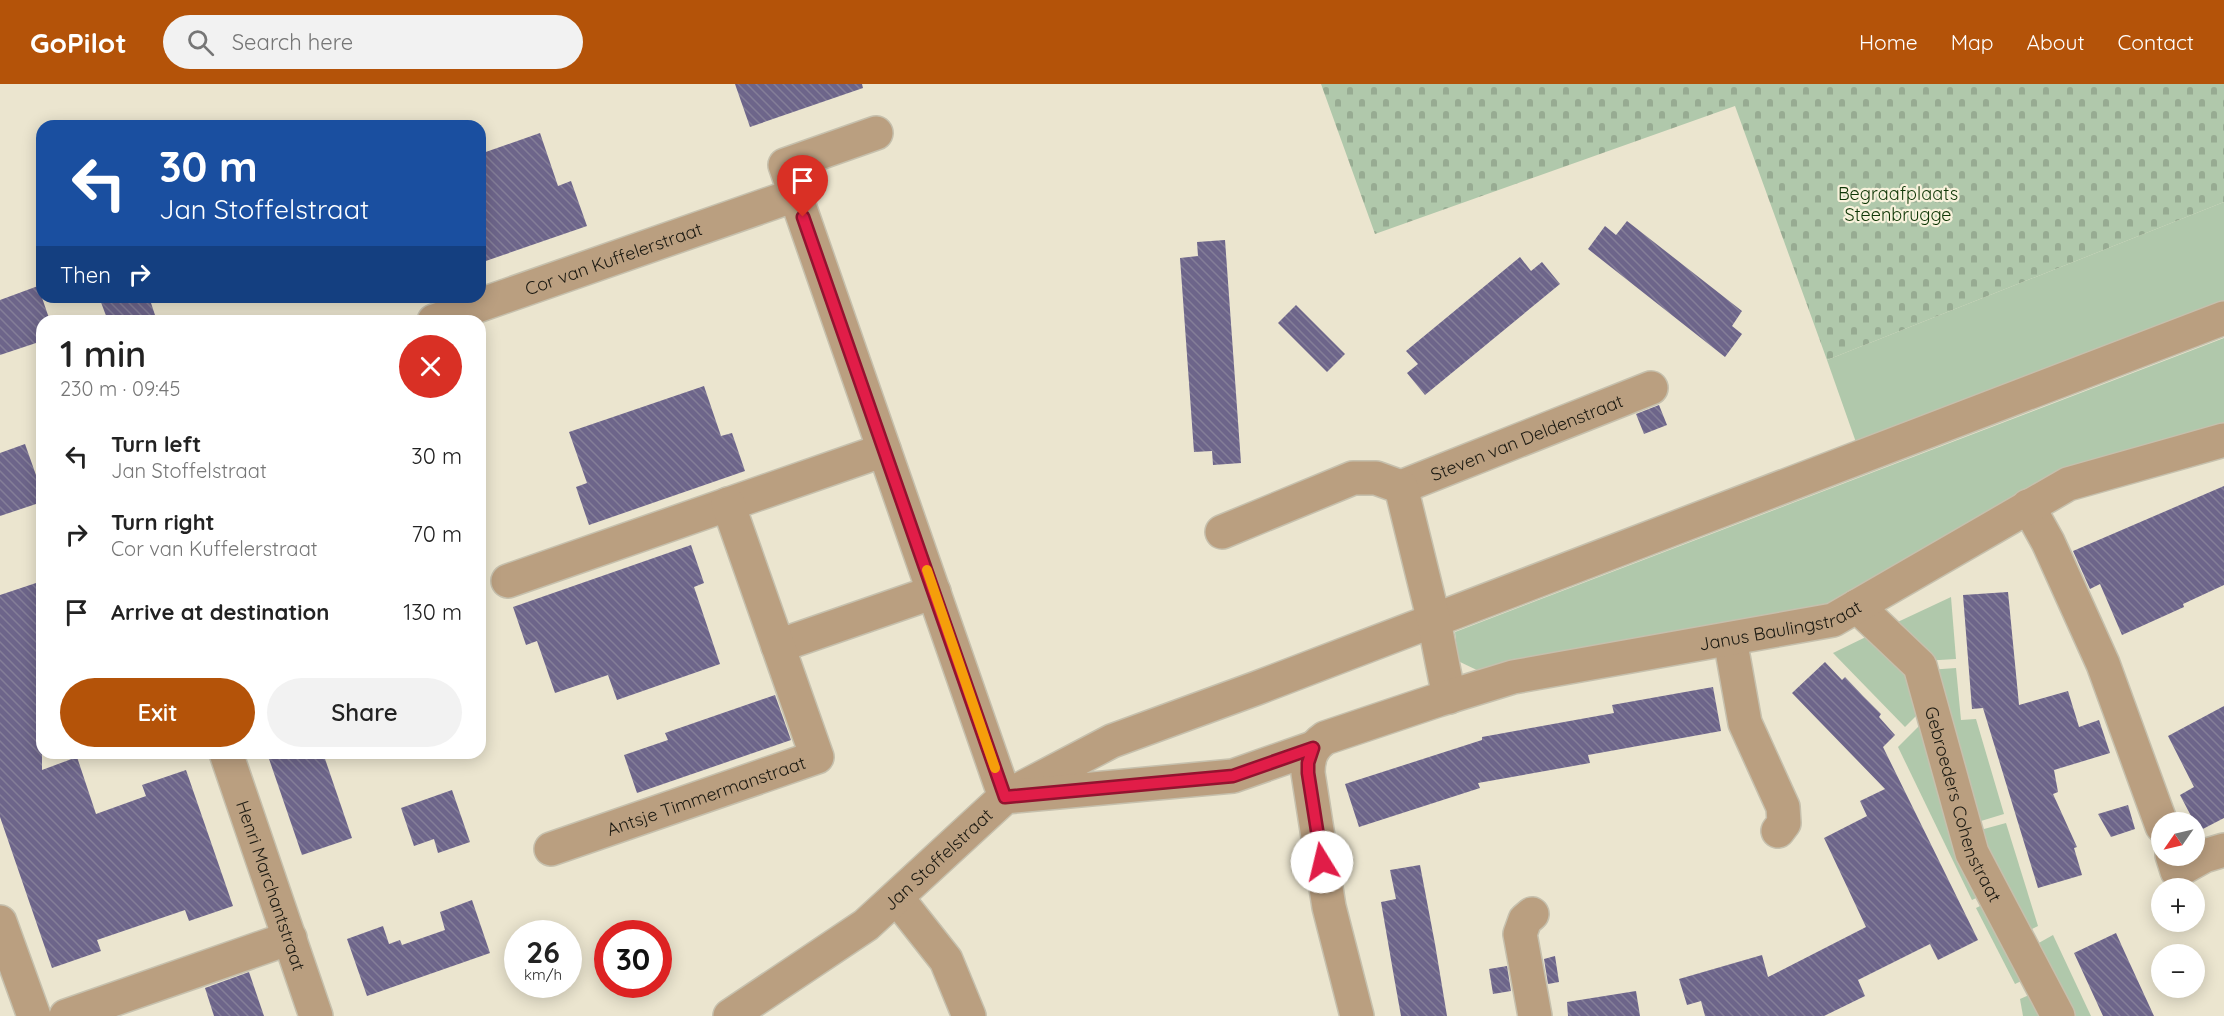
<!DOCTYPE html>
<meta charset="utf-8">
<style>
:root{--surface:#fff;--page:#f2f2f2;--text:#222;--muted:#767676;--accent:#b45309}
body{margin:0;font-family:Quicksand,sans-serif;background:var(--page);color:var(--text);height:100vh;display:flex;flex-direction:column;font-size:22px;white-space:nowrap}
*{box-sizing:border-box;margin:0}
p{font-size:20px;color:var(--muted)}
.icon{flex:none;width:33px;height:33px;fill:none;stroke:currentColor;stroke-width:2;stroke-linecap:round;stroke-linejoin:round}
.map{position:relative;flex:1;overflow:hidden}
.panel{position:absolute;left:36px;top:231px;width:450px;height:444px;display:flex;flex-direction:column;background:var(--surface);border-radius:18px;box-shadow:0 3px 15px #0003}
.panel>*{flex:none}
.guide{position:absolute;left:36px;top:36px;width:450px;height:183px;border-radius:18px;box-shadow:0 3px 15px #0003;background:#1a4fa0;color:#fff;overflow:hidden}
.needle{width:39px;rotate:236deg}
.tools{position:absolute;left:2151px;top:728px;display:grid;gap:12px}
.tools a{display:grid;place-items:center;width:54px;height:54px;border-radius:50%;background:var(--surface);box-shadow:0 3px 15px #0003;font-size:30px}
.speed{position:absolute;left:504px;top:836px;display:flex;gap:12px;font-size:30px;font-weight:700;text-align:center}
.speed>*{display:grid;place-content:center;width:78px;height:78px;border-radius:50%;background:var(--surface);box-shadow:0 3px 15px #0003;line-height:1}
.speed small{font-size:15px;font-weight:400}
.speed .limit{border:9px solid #d22;background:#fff;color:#111}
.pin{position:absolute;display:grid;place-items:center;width:51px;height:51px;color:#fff;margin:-62px -26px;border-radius:50% 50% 50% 0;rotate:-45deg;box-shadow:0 0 6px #0007}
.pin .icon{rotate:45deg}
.me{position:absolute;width:66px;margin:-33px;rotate:351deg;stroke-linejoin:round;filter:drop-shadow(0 0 4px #0008)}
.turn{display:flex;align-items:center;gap:21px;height:126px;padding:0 24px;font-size:27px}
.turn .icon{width:78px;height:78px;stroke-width:2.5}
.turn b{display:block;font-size:42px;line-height:51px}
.then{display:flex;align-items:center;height:57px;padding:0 24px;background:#0003;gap:12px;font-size:22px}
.round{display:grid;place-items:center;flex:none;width:63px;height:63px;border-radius:32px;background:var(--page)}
.summary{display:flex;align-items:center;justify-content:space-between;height:102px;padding:0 24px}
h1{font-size:36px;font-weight:600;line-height:45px}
.button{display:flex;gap:12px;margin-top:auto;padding:12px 24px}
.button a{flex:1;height:69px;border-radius:36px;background:var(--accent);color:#fff;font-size:24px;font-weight:600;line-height:69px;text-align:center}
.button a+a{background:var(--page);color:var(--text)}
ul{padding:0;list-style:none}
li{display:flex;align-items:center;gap:18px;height:78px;padding:0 24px}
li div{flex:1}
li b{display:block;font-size:22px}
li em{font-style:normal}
header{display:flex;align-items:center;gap:36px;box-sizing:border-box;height:84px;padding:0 30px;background:var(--accent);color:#fff}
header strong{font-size:28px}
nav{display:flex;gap:33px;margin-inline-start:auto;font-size:21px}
.search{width:420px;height:54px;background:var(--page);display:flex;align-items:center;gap:15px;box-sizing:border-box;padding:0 21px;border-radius:33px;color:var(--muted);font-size:22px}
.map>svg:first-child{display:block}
.grass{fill:#b0c8ab}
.cemetery{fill:url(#cemetery-stones)}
.building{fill:url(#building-back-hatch)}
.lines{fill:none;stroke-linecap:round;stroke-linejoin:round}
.minor-casing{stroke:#c6c0ad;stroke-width:36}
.minor{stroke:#ba9f80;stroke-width:33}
.route-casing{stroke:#92132f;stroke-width:15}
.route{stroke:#e11d48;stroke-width:10}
.slow{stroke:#f59e0b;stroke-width:10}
.labels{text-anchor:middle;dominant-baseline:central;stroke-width:4.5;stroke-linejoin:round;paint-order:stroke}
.park-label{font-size:18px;fill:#0e3605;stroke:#f8f2dc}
.street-label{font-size:18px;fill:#1b1911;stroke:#f8f2dc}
</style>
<header>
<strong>GoPilot</strong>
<div class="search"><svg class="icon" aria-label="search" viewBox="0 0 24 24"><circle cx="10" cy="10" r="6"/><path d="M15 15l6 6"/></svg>Search here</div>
<nav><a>Home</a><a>Map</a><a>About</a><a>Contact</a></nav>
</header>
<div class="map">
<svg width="2224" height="932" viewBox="0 0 2224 932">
<defs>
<pattern id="cemetery-stones" width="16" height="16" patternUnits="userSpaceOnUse" patternTransform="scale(1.5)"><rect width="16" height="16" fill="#b0c8ab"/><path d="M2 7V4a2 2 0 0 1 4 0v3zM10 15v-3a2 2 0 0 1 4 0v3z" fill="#97ab92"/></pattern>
<pattern id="building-back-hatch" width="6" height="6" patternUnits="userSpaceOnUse" patternTransform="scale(1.5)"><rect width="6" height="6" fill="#6d658a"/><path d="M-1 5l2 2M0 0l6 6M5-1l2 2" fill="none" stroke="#847e98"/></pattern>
</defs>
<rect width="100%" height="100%" fill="#ebe5cf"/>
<g class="grass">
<polygon points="2224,118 2224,221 1858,364 1827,276"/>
<polygon points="2224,254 2224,340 1829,521 1483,589 1458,577 1455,548"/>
<polygon points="1951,513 1956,575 1923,577 1887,543"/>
<polygon points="1874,549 1914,586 1925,623 1905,643 1833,569"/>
<polygon points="1956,584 1961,636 1976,635 2004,730 1971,740 1928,586"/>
<polygon points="1928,633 1987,809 1972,816 1898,663"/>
<polygon points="2006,739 2038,842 2022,850 1973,748"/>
<polygon points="1990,817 2030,893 2015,900 1976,824"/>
<polygon points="2053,851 2091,932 2066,932 2030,864"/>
<polygon points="2038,907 2051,932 2023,932 2020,915"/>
</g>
<polygon class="cemetery" points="1321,0 2224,0 2224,118 1827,276 1735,22 1375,150"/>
<g class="building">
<polygon points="735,0 862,0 863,4 750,43"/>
<polygon points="540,49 558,102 571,97 587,142 480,179 480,70"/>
<polygon points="1627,137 1742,227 1732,242 1742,250 1725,273 1588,165 1605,142 1616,151"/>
<polygon points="1225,156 1241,379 1213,381 1212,367 1194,368 1180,174 1198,172 1197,158"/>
<polygon points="1520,173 1531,187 1542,178 1560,200 1425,311 1407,289 1418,280 1406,267"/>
<polygon points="38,202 50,237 42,237 42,257 0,271 0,216"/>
<polygon points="99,213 149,213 157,237 108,237"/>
<polygon points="1296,221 1345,270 1327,288 1278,239"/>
<polygon points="704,302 721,352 732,349 745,387 589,441 576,403 587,399 569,348"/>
<polygon points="1659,321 1667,341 1644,350 1636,330"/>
<polygon points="25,360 42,408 42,418 0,432 0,369"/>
<polygon points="2224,402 2224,501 2183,520 2184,523 2122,551 2100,500 2090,505 2073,467"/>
<polygon points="691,461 704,499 694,503 720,580 617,616 608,591 555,609 537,557 526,561 513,523"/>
<polygon points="42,497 42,686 77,673 96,730 146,712 142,701 186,686 233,822 189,837 185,826 97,856 101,867 52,884 0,733 0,511"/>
<polygon points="2008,508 2019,621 2068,607 2079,643 2099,636 2110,669 2054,686 2058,708 2053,710 2077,763 2074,764 2082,791 2038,804 1983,624 1972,625 1963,511"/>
<polygon points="1825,578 1842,596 1845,593 1863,612 1881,630 1879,633 1895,651 1883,663 1978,856 1938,876 1930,860 1858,896 1865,912 1824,932 1705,932 1701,917 1687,921 1679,895 1762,871 1768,893 1866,843 1824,754 1867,732 1860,717 1885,705 1792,609"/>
<polygon points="1713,603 1721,647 1588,671 1590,679 1478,699 1480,704 1359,743 1345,700 1482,656 1482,653 1614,629 1612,621"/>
<polygon points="775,611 791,656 637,709 624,671 668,656 665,649"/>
<polygon points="2224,622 2224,734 2199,747 2180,711 2194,703 2168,652"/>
<polygon points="267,669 323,669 352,754 302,771"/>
<polygon points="452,706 470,758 438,769 434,755 414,762 401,724"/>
<polygon points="2128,721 2135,745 2111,753 2098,730"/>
<polygon points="1420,781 1435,860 1447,932 1401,932 1394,893 1381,818 1396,815 1390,786"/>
<polygon points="472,816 490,869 367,912 347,855 383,842 389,860 400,856 402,861 445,846 440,828"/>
<polygon points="2116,849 2125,869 2154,932 2103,932 2074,869"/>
<polygon points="1555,872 1559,898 1548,900 1544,875"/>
<polygon points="1507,882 1511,907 1493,910 1489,885"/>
<polygon points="249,888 264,932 214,932 205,904"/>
<polygon points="1636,907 1640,932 1568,932 1567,918"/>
</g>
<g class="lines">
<defs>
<g id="minor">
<polyline points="876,49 785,81 1005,713 1112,657 1257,604 2224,234"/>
<path id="s1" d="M 434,237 L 795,111"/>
<path id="s2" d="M 1401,403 L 1651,304"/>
<polyline points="2028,422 2048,458 2103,580 2162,742"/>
<polyline points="1222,448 1353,394 1376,394 1401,403 1434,537 1449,613"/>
<polyline points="508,497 884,366"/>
<path id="s3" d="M 1857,522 L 1920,582 L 1972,769 L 2058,932"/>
<polyline points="1730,555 1745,639 1783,723 1784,739 1778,747"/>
<polyline points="778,562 934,508"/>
<path id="s4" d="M 226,669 L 316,932"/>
<path id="s5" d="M 551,765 L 817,673 L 728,420"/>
<polyline points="2172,771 2177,787 2204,772 2224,766"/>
<polyline points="897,814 946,876 969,932"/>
<polyline points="1532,830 1525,836 1520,850 1535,932"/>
<polyline points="0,838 34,932"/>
<polyline points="66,932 290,854"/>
<path id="s6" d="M 730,932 L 866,841 L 1005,713 L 1233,692 L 1313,664"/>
<path id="s7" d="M 1357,932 L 1329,823 L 1308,689 C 1308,673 1312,663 1325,654 L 1438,616 L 1513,593 L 1833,536 L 2068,400 L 2224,356"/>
</g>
</defs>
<use href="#minor" class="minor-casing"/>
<use href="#minor" class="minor"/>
</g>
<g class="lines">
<defs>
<polyline id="route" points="803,133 1005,713 1233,692 1313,664 1308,679 1308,689 1322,778"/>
</defs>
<use href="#route" class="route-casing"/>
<use href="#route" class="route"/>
<polyline class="slow" points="927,486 995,684"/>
</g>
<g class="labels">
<g class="park-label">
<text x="1898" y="109">Begraafplaats<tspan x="1898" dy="21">Steenbrugge</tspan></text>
</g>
<g class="street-label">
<text stroke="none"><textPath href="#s1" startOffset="190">Cor van Kuffelerstraat</textPath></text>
<text stroke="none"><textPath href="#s2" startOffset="135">Steven van Deldenstraat</textPath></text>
<text stroke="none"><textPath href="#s7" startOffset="759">Janus Baulingstraat</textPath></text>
<text stroke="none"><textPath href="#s5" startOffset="164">Antsje Timmermanstraat</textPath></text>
<text stroke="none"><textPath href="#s3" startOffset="232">Gebroeders Cohenstraat</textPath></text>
<text stroke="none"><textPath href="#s6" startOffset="261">Jan Stoffelstraat</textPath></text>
<text stroke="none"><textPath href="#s4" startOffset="140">Henri Marchantstraat</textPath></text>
</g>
</g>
</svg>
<div class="tools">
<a><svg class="needle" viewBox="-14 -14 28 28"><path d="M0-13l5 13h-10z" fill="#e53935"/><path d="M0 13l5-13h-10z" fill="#767676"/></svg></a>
<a>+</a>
<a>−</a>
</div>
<div class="speed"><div>26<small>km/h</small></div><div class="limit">30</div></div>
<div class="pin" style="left:803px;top:133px;background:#d93025"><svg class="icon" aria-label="arrive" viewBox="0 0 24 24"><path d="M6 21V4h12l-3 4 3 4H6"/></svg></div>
<svg class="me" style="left:1322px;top:778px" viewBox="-20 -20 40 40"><circle r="19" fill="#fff"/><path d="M0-13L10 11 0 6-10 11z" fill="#e11d48"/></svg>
<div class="guide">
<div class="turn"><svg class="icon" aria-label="left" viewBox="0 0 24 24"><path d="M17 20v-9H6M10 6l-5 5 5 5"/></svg><div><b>30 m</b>Jan Stoffelstraat</div></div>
<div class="then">Then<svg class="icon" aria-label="right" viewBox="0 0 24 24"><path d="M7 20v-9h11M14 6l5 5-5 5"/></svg></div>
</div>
<section class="panel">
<div class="summary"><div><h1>1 min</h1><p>230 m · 09:45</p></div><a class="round" style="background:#d93025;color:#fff"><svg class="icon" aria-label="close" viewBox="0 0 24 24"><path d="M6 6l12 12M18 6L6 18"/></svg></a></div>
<ul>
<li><svg class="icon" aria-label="left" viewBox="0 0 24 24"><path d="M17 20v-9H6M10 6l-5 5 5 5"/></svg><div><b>Turn left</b><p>Jan Stoffelstraat</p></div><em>30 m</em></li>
<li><svg class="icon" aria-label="right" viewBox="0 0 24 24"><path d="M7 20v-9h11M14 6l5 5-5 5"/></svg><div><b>Turn right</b><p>Cor van Kuffelerstraat</p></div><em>70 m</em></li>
<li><svg class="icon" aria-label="arrive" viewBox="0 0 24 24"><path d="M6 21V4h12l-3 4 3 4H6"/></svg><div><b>Arrive at destination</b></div><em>130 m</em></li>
</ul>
<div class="button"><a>Exit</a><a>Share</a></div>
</section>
</div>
